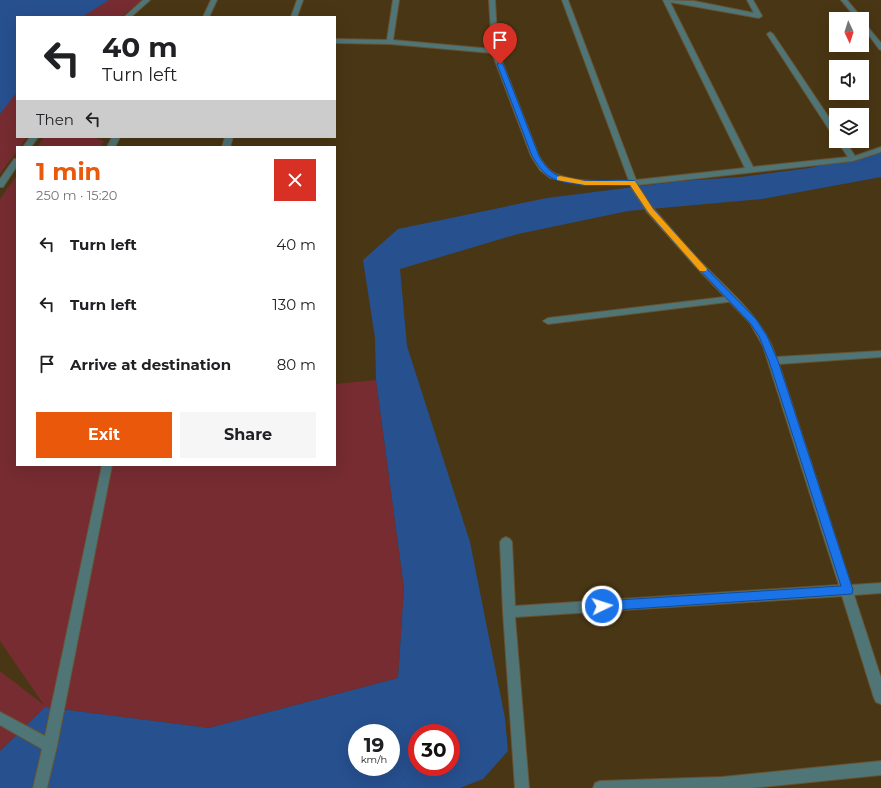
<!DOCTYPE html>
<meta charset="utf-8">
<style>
:root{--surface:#fff;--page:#f6f6f6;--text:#202124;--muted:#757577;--accent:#ea580c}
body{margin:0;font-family:Montserrat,sans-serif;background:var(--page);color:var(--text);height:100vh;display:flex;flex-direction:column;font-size:15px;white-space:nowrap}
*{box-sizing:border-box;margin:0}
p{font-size:13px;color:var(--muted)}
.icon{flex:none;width:22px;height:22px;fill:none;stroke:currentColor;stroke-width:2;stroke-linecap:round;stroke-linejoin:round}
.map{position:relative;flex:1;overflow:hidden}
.sheet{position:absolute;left:16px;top:146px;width:320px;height:320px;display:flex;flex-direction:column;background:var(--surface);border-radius:0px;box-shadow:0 4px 16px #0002}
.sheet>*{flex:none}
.guide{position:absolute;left:16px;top:16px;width:320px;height:122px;border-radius:0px;box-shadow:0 4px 16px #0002;background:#fff;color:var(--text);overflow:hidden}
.needle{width:26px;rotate:176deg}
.controls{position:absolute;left:829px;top:12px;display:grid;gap:8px}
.controls a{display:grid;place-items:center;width:40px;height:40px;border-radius:0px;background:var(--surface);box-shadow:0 4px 16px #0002;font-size:20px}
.speed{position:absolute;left:348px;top:724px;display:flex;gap:8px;font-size:20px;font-weight:700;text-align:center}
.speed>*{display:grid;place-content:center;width:52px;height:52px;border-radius:50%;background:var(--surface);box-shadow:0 4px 16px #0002;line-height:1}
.speed small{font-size:10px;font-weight:400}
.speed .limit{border:6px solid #d22;background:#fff;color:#111}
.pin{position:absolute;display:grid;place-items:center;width:34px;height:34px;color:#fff;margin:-41px -17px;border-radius:50% 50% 50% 0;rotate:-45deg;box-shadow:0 0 4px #0007}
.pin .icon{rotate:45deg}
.me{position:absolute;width:44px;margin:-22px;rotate:86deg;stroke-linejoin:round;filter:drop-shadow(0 0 3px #0008)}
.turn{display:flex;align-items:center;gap:14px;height:84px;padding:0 20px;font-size:18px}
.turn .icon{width:52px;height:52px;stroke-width:2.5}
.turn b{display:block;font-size:28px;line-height:34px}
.then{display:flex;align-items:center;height:38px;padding:0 20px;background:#0003;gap:8px;font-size:15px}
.round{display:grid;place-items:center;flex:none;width:42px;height:42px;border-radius:0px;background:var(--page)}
.overview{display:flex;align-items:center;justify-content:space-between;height:68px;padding:0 20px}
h1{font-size:24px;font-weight:700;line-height:30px;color:var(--accent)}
.action{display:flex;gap:8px;margin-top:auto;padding:8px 20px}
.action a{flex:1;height:46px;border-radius:0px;background:var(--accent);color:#fff;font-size:16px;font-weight:700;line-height:46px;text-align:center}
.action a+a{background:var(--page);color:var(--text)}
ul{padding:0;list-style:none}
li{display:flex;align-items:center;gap:12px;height:60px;padding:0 20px}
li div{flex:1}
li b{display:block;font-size:15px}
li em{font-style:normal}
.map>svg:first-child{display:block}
.green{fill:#762c31}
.water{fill:#27508f;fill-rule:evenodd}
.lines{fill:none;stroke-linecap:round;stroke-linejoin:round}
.service-casing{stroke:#665333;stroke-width:2}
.minor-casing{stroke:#665333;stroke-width:2}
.tertiary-casing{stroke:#665333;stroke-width:2}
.service{fill:#507576;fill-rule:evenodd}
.minor{fill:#507576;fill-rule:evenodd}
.tertiary{fill:#507576;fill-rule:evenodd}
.route{fill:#1a73e8;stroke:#114b97}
.slow{fill:#f59e0b}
</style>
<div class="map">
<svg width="881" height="788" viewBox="0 0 881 788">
<rect width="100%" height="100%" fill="#493614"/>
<g class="green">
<polygon points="0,0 143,0 121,17 17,17 17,137 27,137 20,147 17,147 17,151 0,174"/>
<polygon points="44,137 93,137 104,141 101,147 37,147"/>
<polygon points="17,175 17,465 335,465 335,384 376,380 404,588 398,678 209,728 45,707 0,751 0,671 44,705 0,641 0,199"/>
</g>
<g class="water">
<polygon points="0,0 109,0 82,17 17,17 17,92 0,114"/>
<path d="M 881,153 L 881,177 L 762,199 L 628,211 L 518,234 L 400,269 L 407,346 L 470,542 L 505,718 L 508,751 L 483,779 L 460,788 L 0,788 L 0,751 L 45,707 L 209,728 L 398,678 L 404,588 L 376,380 L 375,338 L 363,260 L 398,229 L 547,198 L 681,181 L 741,177 L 809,168 ZM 357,733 L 391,733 L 391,767 L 357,767 ZM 417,733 L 451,733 L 451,767 L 417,767 Z"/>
</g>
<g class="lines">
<defs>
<polygon id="service" points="733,296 738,299 736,301 548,324 543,321 548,318"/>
<g id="minor">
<polygon points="143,0 150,0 131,17 124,17"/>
<polygon points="211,0 217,0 209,17 203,17"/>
<polygon points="297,0 303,0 297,17 291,17"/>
<path d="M 393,0 L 399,0 L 393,40 L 492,49 L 489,0 L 495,0 L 498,51 L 539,156 C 543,163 548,171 556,174 C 576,183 607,181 629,181 L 562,0 L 568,0 L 636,180 L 745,168 L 663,0 L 694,1 L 754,13 L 747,0 L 753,0 L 762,16 L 759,18 L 670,2 L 753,167 L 848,157 L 837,141 L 845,141 L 855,156 L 881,147 L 881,152 L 853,161 L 638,185 L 639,187 L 635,189 L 632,189 L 630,185 L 585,185 L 550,178 L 540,170 L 531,156 L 492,53 L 390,44 L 335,43 L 335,39 L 387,40 Z"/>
<polygon points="841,0 847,0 862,18 862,20 881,43 881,50 879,49 862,26 862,19 857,19"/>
<polygon points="770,32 773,34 836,128 836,136 832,134 767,34"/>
<polygon points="30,137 38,137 31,147 23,147"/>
<polygon points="112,137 120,137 115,147 107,147"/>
<polygon points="225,137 233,137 230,147 222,147"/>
<polygon points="14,159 17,159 17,166 3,187 0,187 0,179"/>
<path d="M 647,208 L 653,208 C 670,227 686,247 704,265 C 731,293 764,319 776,357 L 881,351 L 881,357 L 779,364 L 851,585 L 881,583 L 881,593 L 854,595 L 881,678 L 881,704 L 876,702 L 874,698 L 842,596 L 515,617 L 529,788 L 515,788 L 503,612 L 500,542 L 502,539 L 506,537 L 510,539 L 512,542 L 515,606 L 839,585 L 763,346 L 750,323 L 696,267 L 647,212 Z"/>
<polygon points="102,465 112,465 57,746 47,788 33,788 42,749 0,725 0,712 45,736"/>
<polygon points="881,761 881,775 751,788 593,788 595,783 600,781 722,777"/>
</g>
<polygon id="tertiary" points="633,187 639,187 654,210 653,212 647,212 632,189"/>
</defs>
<use href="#service" class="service-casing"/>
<use href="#minor" class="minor-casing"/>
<use href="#tertiary" class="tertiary-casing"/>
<use href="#service" class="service"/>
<use href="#minor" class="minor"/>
<use href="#tertiary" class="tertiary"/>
</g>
<path class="route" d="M 500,62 L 503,64 L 539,156 C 543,163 548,170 555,174 C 577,187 612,177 635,181 L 653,209 L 702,264 L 756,319 L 767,336 L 778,361 L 853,590 L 852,594 L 602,611 L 598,609 L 596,606 L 598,603 L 602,601 L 841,586 L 769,361 L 759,336 L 750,323 L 697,267 L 648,212 L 630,185 C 609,185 568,188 550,177 C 542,172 537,164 532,156 L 497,64 Z"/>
<polygon class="slow" points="560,176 585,181 635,181 653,209 707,269 706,271 700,271 648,212 630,185 585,185 557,180 557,177"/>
</svg>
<div class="controls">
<a><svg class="needle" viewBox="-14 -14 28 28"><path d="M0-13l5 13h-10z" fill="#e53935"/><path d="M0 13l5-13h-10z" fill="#757577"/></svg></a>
<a><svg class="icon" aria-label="sound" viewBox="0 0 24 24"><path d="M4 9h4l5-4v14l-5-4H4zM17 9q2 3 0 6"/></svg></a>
<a><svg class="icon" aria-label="layers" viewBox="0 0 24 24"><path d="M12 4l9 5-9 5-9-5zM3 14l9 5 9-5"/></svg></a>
</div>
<div class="speed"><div>19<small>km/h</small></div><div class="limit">30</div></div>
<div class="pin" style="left:500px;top:64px;background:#d93025"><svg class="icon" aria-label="arrive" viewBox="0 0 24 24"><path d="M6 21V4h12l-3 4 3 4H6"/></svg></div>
<svg class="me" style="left:602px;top:606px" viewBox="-20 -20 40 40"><circle r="17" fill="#1a73e8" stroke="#fff" stroke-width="3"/><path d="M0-11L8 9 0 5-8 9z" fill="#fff"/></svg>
<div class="guide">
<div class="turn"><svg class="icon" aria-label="left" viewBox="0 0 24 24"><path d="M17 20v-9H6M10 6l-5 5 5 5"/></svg><div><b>40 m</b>Turn left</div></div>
<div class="then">Then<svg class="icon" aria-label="left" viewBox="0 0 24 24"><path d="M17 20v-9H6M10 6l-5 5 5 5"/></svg></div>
</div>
<section class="sheet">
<div class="overview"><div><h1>1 min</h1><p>250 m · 15:20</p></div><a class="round" style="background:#d93025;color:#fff"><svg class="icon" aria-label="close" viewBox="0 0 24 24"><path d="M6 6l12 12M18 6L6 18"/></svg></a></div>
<ul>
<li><svg class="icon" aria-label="left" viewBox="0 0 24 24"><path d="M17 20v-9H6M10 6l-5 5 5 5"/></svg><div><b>Turn left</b></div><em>40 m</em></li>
<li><svg class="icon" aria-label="left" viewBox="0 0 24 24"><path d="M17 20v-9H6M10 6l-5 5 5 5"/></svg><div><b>Turn left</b></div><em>130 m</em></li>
<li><svg class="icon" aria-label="arrive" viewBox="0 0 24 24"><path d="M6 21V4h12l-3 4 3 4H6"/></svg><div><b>Arrive at destination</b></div><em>80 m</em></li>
</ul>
<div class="action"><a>Exit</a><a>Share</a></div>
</section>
</div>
